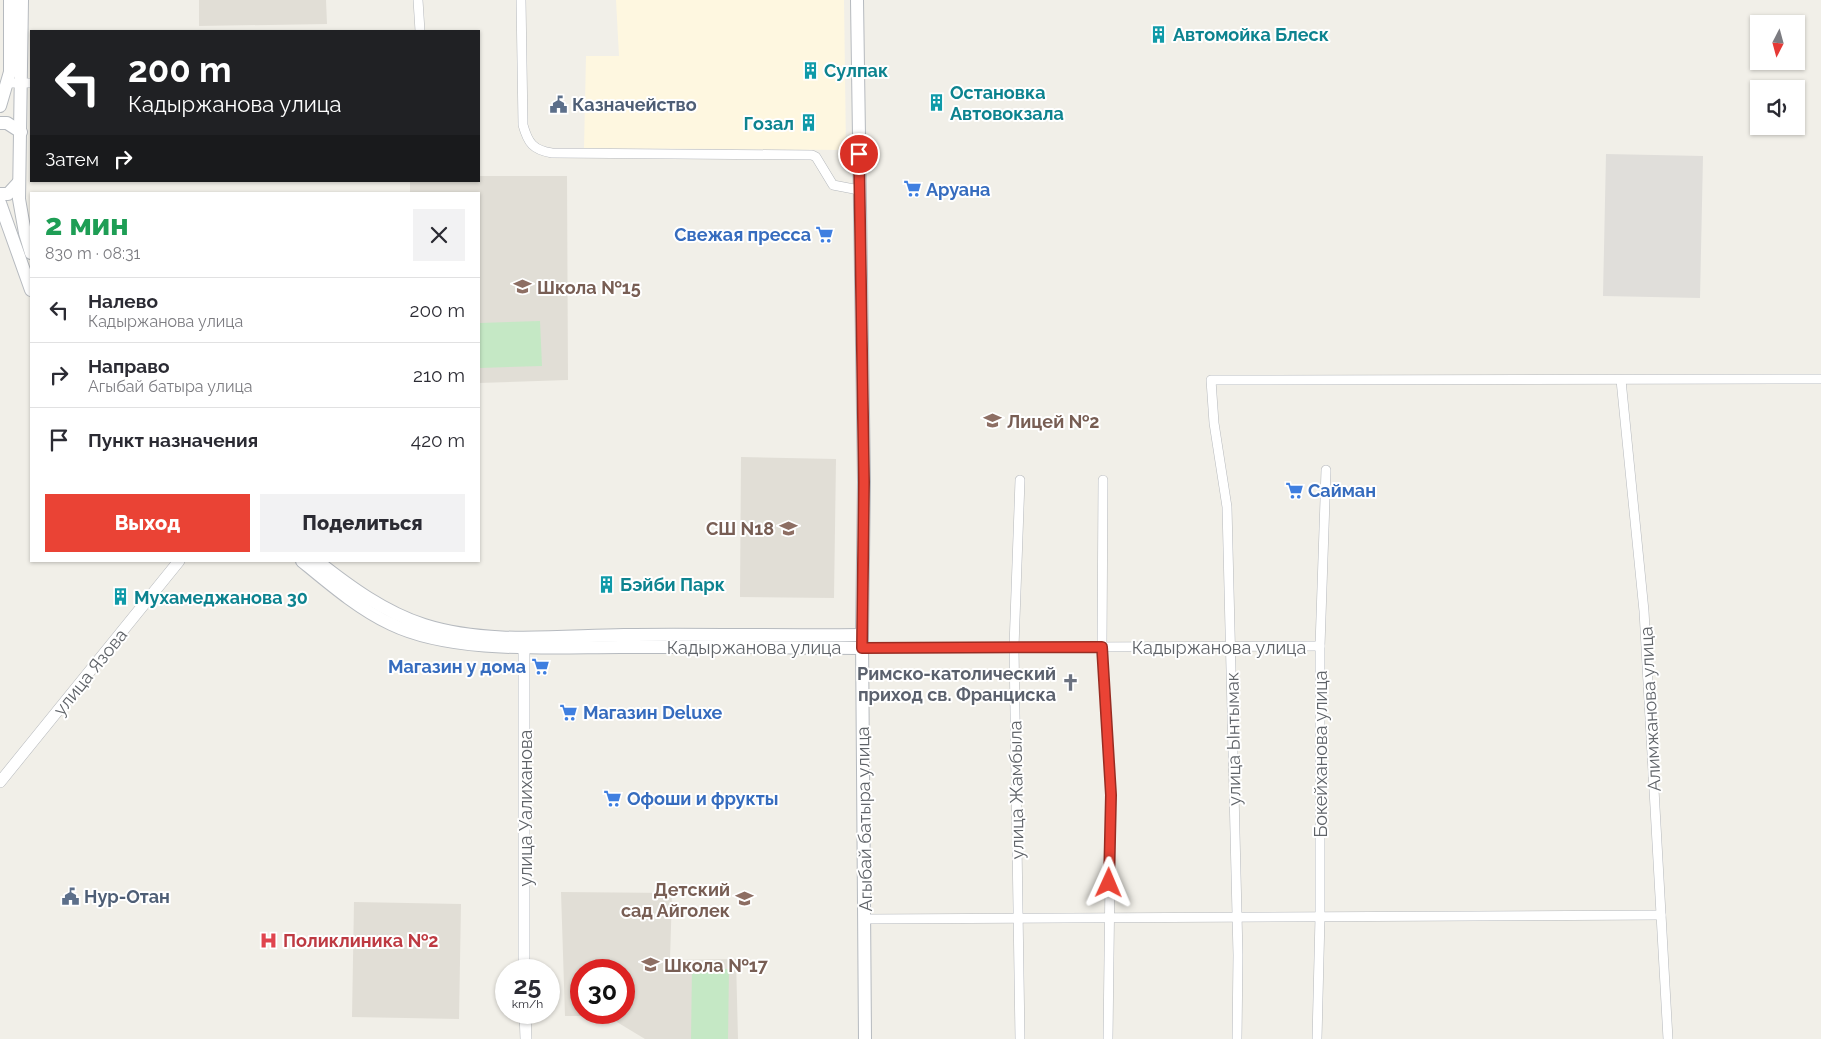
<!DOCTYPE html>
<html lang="ru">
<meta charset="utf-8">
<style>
:root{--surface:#fff;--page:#f2f2f3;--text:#2b2b33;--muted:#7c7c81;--line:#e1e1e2;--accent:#ea4335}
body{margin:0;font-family:Raleway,sans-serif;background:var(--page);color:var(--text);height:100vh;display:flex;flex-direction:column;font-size:19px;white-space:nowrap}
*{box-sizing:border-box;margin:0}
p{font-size:16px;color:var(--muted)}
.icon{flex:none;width:28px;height:28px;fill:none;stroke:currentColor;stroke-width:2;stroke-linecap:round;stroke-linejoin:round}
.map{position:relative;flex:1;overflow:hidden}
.panel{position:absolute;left:30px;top:192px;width:450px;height:370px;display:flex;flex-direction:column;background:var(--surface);border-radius:0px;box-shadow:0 1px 4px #0004}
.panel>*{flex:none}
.banner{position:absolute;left:30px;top:30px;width:450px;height:152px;border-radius:0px;box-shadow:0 1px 4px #0004;background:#202124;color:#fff;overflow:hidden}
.needle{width:32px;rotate:186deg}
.buttons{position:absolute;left:1750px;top:15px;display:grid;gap:10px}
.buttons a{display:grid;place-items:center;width:55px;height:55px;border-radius:0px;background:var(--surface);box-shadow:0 1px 4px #0004;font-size:25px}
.speed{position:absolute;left:495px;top:959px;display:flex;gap:10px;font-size:25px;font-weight:700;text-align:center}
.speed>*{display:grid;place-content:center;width:65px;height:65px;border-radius:50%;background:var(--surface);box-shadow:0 1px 4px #0004;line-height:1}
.speed small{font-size:12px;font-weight:400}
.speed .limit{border:8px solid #d22;background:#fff;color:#111}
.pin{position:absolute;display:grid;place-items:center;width:42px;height:42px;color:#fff;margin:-21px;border:2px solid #fff;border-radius:50%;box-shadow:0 1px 5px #0007}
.me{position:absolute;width:55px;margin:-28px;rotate:1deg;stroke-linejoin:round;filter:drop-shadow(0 0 4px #0008)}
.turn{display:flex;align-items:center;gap:18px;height:105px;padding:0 15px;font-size:22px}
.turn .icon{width:65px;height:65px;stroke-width:2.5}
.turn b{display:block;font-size:35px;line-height:42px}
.then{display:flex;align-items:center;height:48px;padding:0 15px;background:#0003;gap:10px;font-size:19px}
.round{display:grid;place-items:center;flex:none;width:52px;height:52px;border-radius:0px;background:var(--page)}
.overview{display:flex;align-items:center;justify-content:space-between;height:85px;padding:0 15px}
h1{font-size:30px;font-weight:800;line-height:38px;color:#1e9e55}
.cta{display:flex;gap:10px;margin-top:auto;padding:10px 15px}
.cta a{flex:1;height:58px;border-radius:0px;background:var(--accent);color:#fff;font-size:20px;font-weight:800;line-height:58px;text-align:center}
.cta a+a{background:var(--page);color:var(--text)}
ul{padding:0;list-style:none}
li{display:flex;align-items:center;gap:15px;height:65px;padding:0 15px;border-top:1px solid var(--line)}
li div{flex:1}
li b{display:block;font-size:19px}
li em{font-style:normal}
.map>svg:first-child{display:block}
.commercial{fill:#fef7e0}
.industrial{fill:#e0deda}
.education{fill:#e1ded6;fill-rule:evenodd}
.green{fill:#c5e8c5}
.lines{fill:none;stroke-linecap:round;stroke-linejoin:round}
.minor-casing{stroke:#b5b8bc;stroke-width:10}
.tertiary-casing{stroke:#b5b8bc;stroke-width:12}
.secondary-casing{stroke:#b6babf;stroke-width:14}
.minor{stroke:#fff;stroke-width:9}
.tertiary{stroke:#fff;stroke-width:11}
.secondary{stroke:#fff;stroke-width:12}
.route-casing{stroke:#982c22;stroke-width:12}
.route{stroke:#ea4335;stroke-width:9}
.labels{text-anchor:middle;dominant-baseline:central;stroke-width:4;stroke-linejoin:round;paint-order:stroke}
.culture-label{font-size:18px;font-weight:bold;fill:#0d838f;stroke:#fff;text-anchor:start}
.service-label{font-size:18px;font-weight:bold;fill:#4e5e75;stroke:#fff;text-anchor:start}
.shop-label{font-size:18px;font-weight:bold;fill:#366cbe;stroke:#fff;text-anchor:start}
.education-label{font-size:18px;font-weight:bold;fill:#785e54;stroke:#fff;text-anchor:start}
.street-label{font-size:18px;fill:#5f6368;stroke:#fff}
.worship-label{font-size:18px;font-weight:bold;fill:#5b616d;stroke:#fff;text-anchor:end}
.health-label{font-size:18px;font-weight:bold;fill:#be3a42;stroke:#fff;text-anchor:start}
</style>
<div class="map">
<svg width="1821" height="1039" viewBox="0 0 1821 1039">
<rect width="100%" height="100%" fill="#f1efe8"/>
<polygon class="commercial" points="616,0 844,0 846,150 584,148 586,56 619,56"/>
<polygon class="industrial" points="1606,154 1703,156 1700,298 1603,296"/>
<g class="education">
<polygon points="199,0 326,0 327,24 199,26"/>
<polygon points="479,176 567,176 568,380 479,383 479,194 410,194 410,181 479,181"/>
<polygon points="741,457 836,459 834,598 740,597"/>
<path d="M 561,892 L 672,893 L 670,960 L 736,959 L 738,1039 L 645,1039 L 607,1016 L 565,1016 ZM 581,970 L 624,970 L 624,1012 L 581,1012 Z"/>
<polygon points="354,902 461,904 459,1019 352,1017"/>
</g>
<g class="green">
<polygon points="540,321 542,366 479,368 479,323"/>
<polygon points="692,968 729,969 728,1039 691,1039"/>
</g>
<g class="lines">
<defs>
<g id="minor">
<polyline points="418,0 420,31"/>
<path d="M 521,0 L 523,125 C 528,143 533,150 552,153 L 812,155 L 816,157 L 833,185 L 859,190"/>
<polyline points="7,83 31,83"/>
<polyline points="1621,380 1644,611 1668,1039"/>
<polyline points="1103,480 1102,647 1111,795 1108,1039"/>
<polyline points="862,648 1320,646"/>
<polyline points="865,919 1661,915"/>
<polyline points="1020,1039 1014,647 1020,480"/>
<polyline points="1237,1039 1238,955 1227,507 1214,423 1211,380 1821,379"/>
<polyline points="1317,1039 1320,917 1320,646 1326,470"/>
</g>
<g id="tertiary">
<polyline points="524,639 524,970"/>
<polyline points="0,782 179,561"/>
<polyline points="525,1012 526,1039"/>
</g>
<g id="secondary">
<polyline points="22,0 19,199 25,233 31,253"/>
<polyline points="857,0 864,481 862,635 865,1039"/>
<polyline points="0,106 10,72 10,0"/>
<polyline points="0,123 7,123 21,132"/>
<polyline points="0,194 8,194 19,182"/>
<polyline points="0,203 31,290"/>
<path d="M 302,561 C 330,584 359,609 391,624 C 453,654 552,647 620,647 C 701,647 781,647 862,648"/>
<path d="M 317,561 C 350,587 384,612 424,625 C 487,645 559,636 624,635 C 703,634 783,636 862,635"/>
</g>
</defs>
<use href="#minor" class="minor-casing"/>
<use href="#tertiary" class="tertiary-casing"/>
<use href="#secondary" class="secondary-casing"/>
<use href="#minor" class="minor"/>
<use href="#tertiary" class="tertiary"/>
<use href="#secondary" class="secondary"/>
</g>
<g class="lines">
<defs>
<polyline id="route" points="859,154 864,482 862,648 1102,647 1111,795 1109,883"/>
</defs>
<use href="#route" class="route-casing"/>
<use href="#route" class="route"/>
</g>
<defs>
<symbol id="building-bare" viewBox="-9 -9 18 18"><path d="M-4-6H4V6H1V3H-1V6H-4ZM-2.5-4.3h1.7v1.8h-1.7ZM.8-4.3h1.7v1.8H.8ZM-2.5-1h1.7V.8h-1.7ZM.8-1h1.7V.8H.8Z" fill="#0f9aa8" stroke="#fff" stroke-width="2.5" paint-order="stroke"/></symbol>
<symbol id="civic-bare" viewBox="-9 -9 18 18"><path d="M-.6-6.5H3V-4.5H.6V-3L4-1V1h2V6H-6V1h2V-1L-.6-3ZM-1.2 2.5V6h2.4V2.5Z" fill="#5c6f8a" stroke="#fff" stroke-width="2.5" paint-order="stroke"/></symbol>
<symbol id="supermarket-bare" viewBox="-9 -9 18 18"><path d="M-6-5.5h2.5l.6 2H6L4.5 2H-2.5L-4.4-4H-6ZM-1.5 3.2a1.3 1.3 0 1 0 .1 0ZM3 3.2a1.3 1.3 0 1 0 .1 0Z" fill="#3f7fe0" stroke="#fff" stroke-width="2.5" paint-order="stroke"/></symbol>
<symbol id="school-bare" viewBox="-9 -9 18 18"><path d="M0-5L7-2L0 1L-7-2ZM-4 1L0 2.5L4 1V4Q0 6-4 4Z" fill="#8d6e63" stroke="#fff" stroke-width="2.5" paint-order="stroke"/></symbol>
<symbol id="church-bare" viewBox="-9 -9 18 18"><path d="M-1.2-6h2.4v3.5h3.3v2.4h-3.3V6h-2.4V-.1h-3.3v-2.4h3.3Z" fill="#6b7280" stroke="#fff" stroke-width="2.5" paint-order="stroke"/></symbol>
<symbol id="hospital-bare" viewBox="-9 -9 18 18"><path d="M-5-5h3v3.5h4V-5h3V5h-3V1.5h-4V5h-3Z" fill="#e0444e" stroke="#fff" stroke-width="2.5" paint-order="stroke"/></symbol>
</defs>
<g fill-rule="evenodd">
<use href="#building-bare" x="1146" y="22" width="25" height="25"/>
<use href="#building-bare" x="798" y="58" width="25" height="25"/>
<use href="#building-bare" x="924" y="90" width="25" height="25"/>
<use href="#civic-bare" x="546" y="92" width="25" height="25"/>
<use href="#building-bare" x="796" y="110" width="25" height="25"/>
<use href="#supermarket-bare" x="900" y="176" width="25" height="25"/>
<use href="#supermarket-bare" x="812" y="222" width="25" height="25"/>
<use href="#school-bare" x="510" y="274" width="25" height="25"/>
<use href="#school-bare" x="980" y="408" width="25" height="25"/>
<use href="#supermarket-bare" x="1282" y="478" width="25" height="25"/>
<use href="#school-bare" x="776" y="516" width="25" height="25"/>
<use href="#building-bare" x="594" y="572" width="25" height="25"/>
<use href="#building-bare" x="108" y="584" width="25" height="25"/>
<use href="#supermarket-bare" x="528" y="654" width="25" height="25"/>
<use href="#church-bare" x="1058" y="670" width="25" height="25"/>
<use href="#supermarket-bare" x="556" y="700" width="25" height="25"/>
<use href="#supermarket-bare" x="600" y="786" width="25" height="25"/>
<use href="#civic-bare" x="58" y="884" width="25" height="25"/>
<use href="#school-bare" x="732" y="886" width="25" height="25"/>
<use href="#hospital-bare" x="256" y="928" width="25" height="25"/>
<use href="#school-bare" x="638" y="952" width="25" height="25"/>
</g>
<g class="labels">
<g class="culture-label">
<text x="1173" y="34">Автомойка Блеск</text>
<text x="824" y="70">Сулпак</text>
<text x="950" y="92">Остановка<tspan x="950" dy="21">Автовокзала</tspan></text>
<text x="794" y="123" text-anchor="end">Гозал</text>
<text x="620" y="584">Бэйби Парк</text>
<text x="134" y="597">Мухамеджанова 30</text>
</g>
<g class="service-label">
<text x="572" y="104">Казначейство</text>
<text x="84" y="896">Нур-Отан</text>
</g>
<g class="shop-label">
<text x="926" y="189">Аруана</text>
<text x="811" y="234" text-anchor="end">Свежая пресса</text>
<text x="1308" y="490">Сайман</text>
<text x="526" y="666" text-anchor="end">Магазин у дома</text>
<text x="583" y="712">Магазин Deluxe</text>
<text x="627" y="798">Офоши и фрукты</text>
</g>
<g class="education-label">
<text x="537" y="287">Школа №15</text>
<text x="1007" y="421">Лицей №2</text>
<text x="774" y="528" text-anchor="end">СШ N18</text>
<text x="730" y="889" text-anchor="end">Детский<tspan x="730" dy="21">сад Айголек</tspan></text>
<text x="664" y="965">Школа №17</text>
</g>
<g class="street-label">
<text x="754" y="647">Кадыржанова улица</text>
<text x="1219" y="647">Кадыржанова улица</text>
<text transform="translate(90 672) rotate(-51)">улица Язова</text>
<text transform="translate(1650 709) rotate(-93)">Алимжанова улица</text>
<text transform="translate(1233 739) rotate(-91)">улица Ынтымак</text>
<text transform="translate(1320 754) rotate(-90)">Бокейханова улица</text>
<text transform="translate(1016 790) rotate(-91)">улица Жамбыла</text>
<text transform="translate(525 808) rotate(-90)">улица Уалиханова</text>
<text transform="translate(864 819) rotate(-91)">Агыбай батыра улица</text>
</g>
<g class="worship-label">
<text x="1056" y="673">Римско-католический<tspan x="1056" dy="21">приход св. Франциска</tspan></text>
</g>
<g class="health-label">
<text x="283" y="940">Поликлиника №2</text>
</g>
</g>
</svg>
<div class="buttons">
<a><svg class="needle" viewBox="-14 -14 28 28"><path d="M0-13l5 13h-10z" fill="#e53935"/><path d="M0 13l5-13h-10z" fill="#7c7c81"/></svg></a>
<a><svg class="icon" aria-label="sound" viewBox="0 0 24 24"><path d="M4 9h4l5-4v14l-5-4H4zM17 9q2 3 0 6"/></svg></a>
</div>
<div class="speed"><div>25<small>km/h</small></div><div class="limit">30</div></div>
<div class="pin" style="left:859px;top:154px;background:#d93025"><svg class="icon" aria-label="arrive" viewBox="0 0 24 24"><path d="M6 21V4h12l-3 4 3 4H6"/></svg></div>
<svg class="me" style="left:1109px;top:883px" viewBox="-20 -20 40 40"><path d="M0-17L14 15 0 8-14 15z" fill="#ea4335" stroke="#fff" stroke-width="4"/></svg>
<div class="banner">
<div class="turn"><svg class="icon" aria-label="left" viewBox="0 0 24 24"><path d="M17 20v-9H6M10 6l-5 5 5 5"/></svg><div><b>200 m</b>Кадыржанова улица</div></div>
<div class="then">Затем<svg class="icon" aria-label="right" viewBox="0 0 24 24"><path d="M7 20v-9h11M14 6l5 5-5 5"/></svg></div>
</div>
<section class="panel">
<div class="overview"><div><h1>2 мин</h1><p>830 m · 08:31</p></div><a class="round"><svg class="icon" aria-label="close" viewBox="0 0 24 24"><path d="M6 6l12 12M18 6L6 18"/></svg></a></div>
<ul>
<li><svg class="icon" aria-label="left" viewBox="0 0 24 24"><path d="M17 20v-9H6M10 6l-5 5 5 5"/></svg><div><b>Налево</b><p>Кадыржанова улица</p></div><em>200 m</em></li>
<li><svg class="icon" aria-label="right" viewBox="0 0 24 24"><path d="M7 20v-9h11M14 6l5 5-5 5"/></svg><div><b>Направо</b><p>Агыбай батыра улица</p></div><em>210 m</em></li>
<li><svg class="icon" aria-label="arrive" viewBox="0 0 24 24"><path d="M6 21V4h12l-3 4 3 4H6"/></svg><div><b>Пункт назначения</b></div><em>420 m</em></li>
</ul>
<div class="cta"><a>Выход</a><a>Поделиться</a></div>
</section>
</div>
